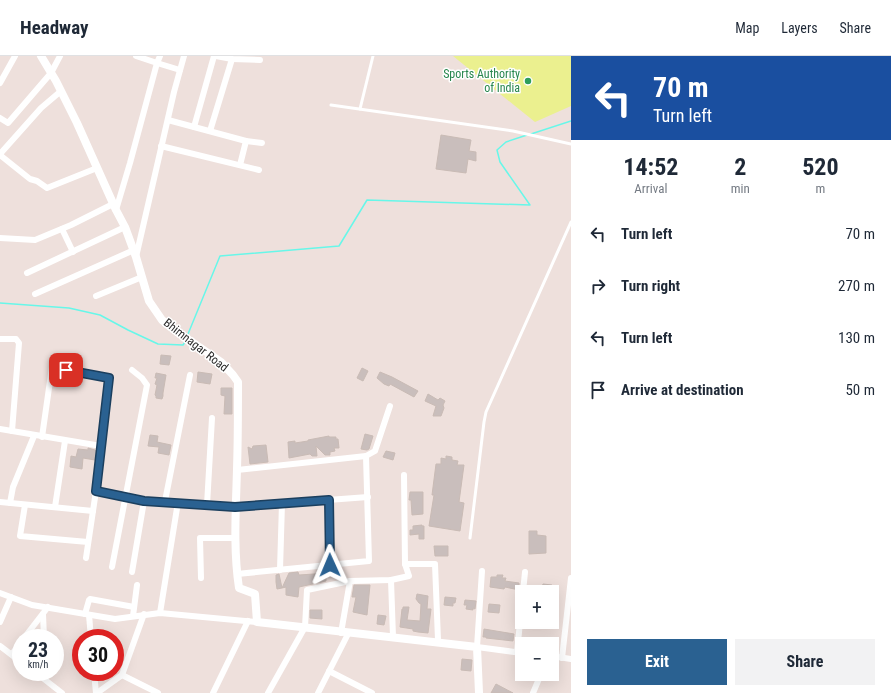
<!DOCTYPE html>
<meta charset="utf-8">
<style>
:root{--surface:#fff;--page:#f2f2f3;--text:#1f2937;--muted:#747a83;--line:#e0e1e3;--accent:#2a6191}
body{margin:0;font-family:"Roboto Condensed",sans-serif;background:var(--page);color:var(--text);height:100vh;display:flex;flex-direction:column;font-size:15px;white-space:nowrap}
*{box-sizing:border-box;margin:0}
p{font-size:13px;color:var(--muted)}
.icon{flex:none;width:22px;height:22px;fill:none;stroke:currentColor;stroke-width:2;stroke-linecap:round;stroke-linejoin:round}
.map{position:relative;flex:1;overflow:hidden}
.sheet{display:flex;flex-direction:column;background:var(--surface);width:320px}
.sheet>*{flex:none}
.top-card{background:#1a4fa0;color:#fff;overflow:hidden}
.buttons{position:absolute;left:515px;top:529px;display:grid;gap:8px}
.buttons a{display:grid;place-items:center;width:44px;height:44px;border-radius:0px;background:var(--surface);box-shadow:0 4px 16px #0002;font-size:20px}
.speed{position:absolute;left:12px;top:573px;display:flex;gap:8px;font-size:20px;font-weight:700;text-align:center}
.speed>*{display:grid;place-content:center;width:52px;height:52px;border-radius:50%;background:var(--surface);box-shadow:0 4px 16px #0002;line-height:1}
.speed small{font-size:10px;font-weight:400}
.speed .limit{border:6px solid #d22;background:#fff;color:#111}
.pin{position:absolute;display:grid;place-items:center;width:34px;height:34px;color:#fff;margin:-17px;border-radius:8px;box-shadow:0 2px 6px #0006}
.me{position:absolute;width:44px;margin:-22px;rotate:359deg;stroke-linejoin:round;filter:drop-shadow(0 0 3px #0008)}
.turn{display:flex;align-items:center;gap:14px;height:84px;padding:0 16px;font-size:18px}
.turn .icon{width:52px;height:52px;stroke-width:2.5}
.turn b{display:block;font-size:28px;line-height:34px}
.eta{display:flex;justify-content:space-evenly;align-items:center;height:68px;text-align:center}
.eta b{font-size:24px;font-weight:700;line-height:28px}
.primary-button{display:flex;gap:8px;margin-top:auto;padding:8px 16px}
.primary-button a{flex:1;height:46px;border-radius:0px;background:var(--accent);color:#fff;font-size:16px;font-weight:700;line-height:46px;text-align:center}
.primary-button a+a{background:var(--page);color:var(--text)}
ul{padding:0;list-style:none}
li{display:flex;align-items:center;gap:12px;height:52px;padding:0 16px}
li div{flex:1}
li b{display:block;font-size:15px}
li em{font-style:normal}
header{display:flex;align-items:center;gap:24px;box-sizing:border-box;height:56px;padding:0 20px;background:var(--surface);border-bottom:1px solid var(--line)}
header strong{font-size:19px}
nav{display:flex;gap:22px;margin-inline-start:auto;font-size:14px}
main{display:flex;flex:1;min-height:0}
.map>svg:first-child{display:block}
.pitch{fill:#ebf08f}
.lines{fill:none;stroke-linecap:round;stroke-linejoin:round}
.stream{stroke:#67f7e9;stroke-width:1.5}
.building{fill:#c9bebc;stroke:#c9bbb5}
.service{stroke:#fff;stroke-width:3}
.minor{stroke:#fff;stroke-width:6}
.tertiary{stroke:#fff;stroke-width:8}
.route-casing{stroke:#1b3f5e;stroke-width:10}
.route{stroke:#2a6191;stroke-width:7}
.leisure-dot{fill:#2e9e5b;stroke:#fff;stroke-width:1.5}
.labels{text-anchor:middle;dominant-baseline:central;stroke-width:3;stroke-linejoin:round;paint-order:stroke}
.leisure-label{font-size:12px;fill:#27864d;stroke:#fff;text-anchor:end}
.street-label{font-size:12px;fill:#2b2b2b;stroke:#fff}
</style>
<header>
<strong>Headway</strong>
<nav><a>Map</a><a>Layers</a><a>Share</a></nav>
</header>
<main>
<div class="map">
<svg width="571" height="637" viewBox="0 0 571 637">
<rect width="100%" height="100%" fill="#eee0dc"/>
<polygon class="pitch" points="453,0 571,0 571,50 535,66"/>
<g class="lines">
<g class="stream">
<polyline points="531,78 571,65"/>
<polyline points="0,247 69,252 100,259 128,274 158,288 183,289 185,286"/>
<polyline points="188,278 220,200 339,190 367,144 530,149 500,106 497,94 506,86 527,79"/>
</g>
</g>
<g class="building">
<polygon points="441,79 471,84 469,95 476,96 476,105 468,103 466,117 436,113"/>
<polygon points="161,299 171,300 169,309 160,308"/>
<polygon points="362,312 368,315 363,325 357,322"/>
<polygon points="198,316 212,318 210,328 197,326"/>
<polygon points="380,316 392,321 418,335 414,341 390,328 389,330 384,328 377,322"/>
<polygon points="156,317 166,319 163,337 163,340 162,343 156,342 156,340 155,339 157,329 155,328 157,322 155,322"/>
<polygon points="221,332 232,332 232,358 224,358 225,340 221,339"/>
<polygon points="428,338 438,344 440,342 445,345 443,349 444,352 441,360 433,360 436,350 425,345"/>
<polygon points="365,378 373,380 369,393 367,394 361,393"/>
<polygon points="150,379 158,380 157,386 171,389 169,399 158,397 159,391 148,390"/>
<polygon points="329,380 329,381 336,381 336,383 338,383 339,392 334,392 335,395 330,396 330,399 325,399 316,390 317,400 312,400 310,398 289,402 288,386 295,385 295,387 308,385 308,384"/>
<polygon points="266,389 268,406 250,408 248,391 252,393 253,390"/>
<polygon points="88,392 95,394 96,395 95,404 83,402 82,413 70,411 71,400 76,401 78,393 88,394"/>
<polygon points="386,395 395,397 393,404 383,401"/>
<polygon points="446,400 452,401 452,404 458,405 457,409 464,409 459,446 464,447 460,475 429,470 434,439 432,439 436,408 441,408 441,402 446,403"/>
<polygon points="410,436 423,436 423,458 412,459 411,444 409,444"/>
<polygon points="422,469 422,470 424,470 424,483 419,483 419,478 410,479 410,474 413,474 413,470"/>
<polygon points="529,475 537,475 537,479 546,480 546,497 529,498"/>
<polygon points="434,490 448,490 448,500 435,500"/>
<polygon points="323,514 324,514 325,522 326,521 326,525 299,531 298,541 286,539 286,531 282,532 289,517 298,516 299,519 314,518 321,517"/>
<polygon points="279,518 282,532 277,533 276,526 276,519"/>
<polygon points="497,519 503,519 502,522 506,522 505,525 519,527 519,534 505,531 504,533 490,531 491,521 497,521"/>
<polygon points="543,528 552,529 552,533 555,533 555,536 536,536 537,531 542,531"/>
<polygon points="354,529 370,529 367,559 353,556 356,541 352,541"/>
<polygon points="417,538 428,540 427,553 431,553 428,577 418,576 413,575 413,573 400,571 402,553 403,553 403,551 409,551 407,564 420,565 421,548 419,547 416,543"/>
<polygon points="445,541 456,542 455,547 453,547 453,550 444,549"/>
<polygon points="465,544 476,545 475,553 473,552 473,554 466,553 467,549 464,549"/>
<polygon points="489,548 500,549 499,557 488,556"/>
<polygon points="310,554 322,554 322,563 310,562"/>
<polygon points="378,559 386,560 384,569 377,568"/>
<polygon points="484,573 514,578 513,585 486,582 486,581 483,581"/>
<polygon points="462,603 472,604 471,615 461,614"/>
<polygon points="496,628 513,637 491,637"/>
</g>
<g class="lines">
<g class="service">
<polyline points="331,49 513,75 571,88"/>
<polyline points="360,53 373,0"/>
<polyline points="470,482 484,366 486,356 571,166"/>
</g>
<g class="minor">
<polyline points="160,0 157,7 180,14"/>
<polyline points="216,0 232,3 260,4"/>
<polyline points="0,27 15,0"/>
<polyline points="0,62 8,67 51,17 60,0"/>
<polyline points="168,64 246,85 262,87"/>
<polyline points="194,71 214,0"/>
<polyline points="210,75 232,3"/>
<polyline points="161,90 259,114"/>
<polyline points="0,98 41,52 61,35"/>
<polyline points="0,99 30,123 37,125 47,132 97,112"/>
<polyline points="240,109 246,85"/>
<polyline points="116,154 130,107 157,7 136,0"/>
<polyline points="62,173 73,196"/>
<polyline points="0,182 35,184 71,169 113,148"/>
<polyline points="136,201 174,36 184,0"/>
<polyline points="27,217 125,171"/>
<polyline points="35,238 134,194"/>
<polyline points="96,240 142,221"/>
<polyline points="0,283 16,283 19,287 12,375"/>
<polyline points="0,373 101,390"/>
<polyline points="42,381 52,311 109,322 97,428 86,502"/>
<polyline points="237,414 366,400 375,395 390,350"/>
<polyline points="404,419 405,508 435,508 438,584"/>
<polyline points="96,435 144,445 235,451 368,441"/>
<polyline points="329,444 330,509"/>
<polyline points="165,445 190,319"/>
<polyline points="0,446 93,455"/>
<polyline points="10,447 13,431 34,380"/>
<polyline points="25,449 20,480 88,486"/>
<polyline points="207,449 212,362"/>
<polyline points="55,451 65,385"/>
<polyline points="112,511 147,329 142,322 132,314"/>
<polyline points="280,514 282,447"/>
<polyline points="482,515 477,591 522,597"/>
<polyline points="132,516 144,445"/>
<polyline points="237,518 369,505 366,400"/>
<polyline points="201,522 200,482 236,482"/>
<polyline points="391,524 393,581"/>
<polyline points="523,536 525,516"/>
<polyline points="0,537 32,549 115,563 160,557 257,566"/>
<polyline points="160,557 178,446"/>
<polyline points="43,558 44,582"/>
<polyline points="85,558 89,544 90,543 134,551"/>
<polyline points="89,559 91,582"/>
<polyline points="133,560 137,529"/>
<polyline points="0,566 11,541"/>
<polyline points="341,577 350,525"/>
<polyline points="24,582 48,551"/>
<polyline points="0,590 21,606"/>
<polyline points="517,596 522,547"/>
<polyline points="12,598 21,586"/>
<polyline points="552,600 571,603"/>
<polyline points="562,602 571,522"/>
<polyline points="329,615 372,637"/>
<polyline points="35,616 62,637"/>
<polyline points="94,616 96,637"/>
<polyline points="122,619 144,558"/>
<polyline points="97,637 122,619 158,637"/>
<polyline points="213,637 248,565"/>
<polyline points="268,637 305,571 307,534 350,525 391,524 409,520 405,508"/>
<polyline points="318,637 348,578"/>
<polyline points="533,637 541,618"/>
</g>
<path class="tertiary" d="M 41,0 L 56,25 L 77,67 L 116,154 L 125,171 L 136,201 L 149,245 L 162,264 L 176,275 L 221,306 L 233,319 L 238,326 C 238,355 238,384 237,413 C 236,452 233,493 239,532 L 255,538 L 257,566 L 477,591 L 479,637"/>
</g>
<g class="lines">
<defs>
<polyline id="route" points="66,314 109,322 96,435 144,445 235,451 329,444 330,509"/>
</defs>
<use href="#route" class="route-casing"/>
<use href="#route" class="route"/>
</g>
<circle class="leisure-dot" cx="528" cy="25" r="4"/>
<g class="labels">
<g class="leisure-label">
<text x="520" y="18">Sports Authority<tspan x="520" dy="14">of India</tspan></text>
</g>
<g class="street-label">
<text transform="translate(196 289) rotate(38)">Bhimnagar Road</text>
</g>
</g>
</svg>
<div class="buttons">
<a>+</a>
<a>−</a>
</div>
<div class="speed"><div>23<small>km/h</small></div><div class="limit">30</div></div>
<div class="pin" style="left:66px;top:314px;background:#d93025"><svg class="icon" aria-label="arrive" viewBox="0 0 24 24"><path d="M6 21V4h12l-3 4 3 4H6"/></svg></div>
<svg class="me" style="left:330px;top:509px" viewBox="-20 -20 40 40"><path d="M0-17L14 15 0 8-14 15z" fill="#2a6191" stroke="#fff" stroke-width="4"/></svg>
</div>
<section class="sheet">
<div class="top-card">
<div class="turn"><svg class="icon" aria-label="left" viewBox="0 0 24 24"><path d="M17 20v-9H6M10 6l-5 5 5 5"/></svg><div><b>70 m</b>Turn left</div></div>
</div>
<div class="eta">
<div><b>14:52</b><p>Arrival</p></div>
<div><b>2</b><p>min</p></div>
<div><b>520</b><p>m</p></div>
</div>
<ul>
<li><svg class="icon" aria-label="left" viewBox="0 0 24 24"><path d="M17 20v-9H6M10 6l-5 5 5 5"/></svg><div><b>Turn left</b></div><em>70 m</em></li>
<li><svg class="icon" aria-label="right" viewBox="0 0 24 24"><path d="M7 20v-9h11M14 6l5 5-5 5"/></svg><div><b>Turn right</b></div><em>270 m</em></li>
<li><svg class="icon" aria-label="left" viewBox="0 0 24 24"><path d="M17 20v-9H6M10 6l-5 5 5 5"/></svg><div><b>Turn left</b></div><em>130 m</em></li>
<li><svg class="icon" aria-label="arrive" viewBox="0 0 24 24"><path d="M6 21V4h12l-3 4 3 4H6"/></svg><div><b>Arrive at destination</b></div><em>50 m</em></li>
</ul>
<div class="primary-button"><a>Exit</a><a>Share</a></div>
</section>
</main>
